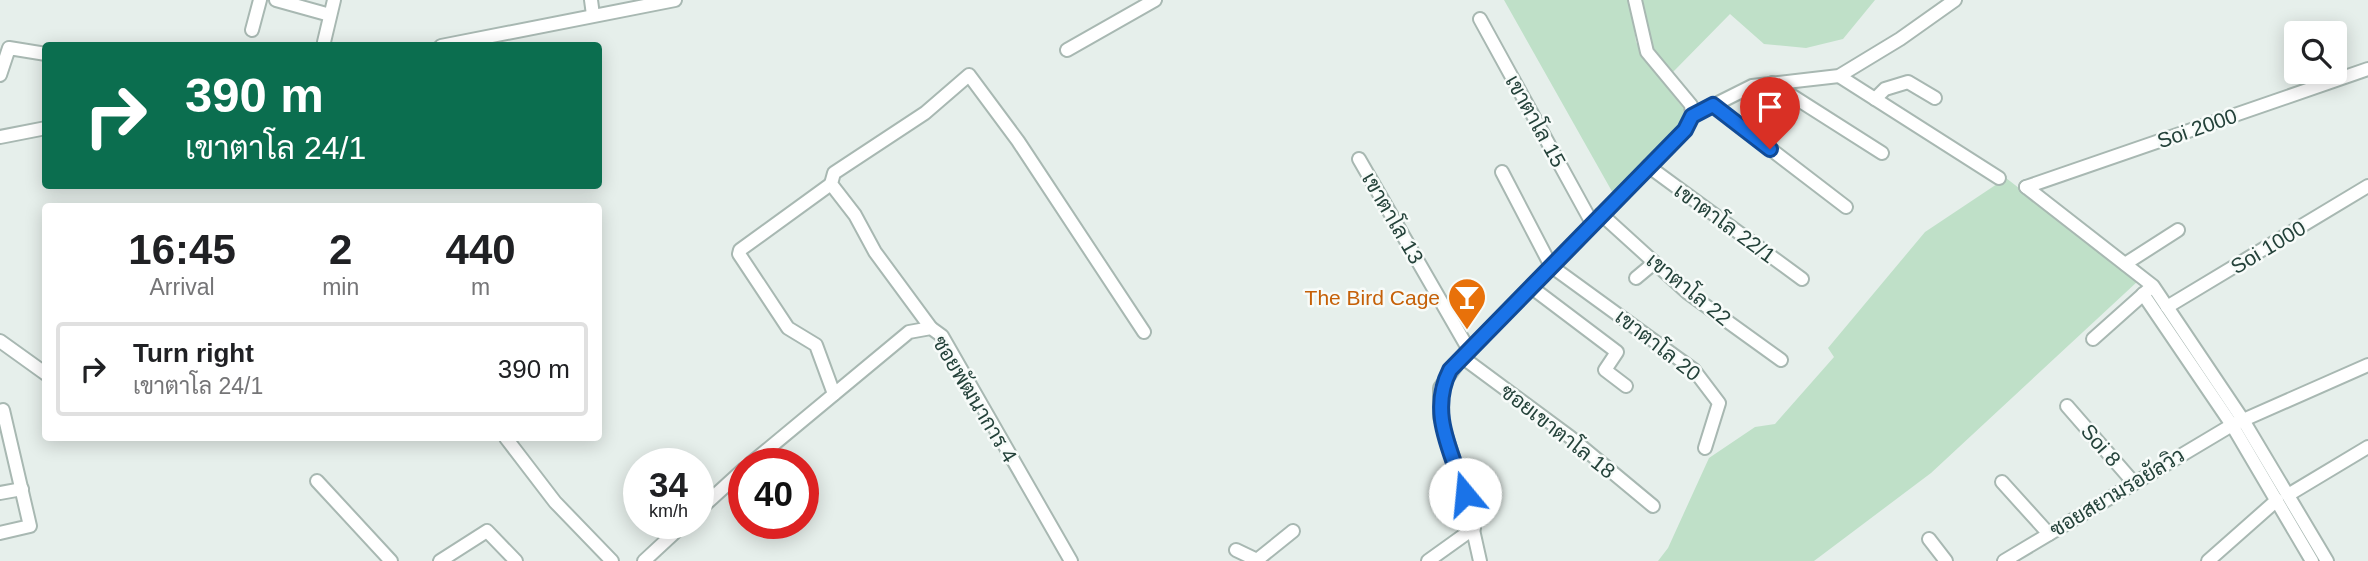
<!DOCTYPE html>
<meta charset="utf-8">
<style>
:root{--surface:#fff;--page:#f6f6f6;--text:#202124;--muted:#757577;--line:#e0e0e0}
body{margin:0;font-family:Helvetica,Sarabun,sans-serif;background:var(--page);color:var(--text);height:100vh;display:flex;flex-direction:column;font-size:26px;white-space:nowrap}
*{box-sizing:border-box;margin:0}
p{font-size:23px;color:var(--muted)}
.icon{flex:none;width:38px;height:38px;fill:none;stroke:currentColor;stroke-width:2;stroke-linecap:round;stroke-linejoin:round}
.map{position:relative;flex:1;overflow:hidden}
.panel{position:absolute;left:42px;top:203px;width:560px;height:238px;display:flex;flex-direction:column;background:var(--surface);border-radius:7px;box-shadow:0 4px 18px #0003}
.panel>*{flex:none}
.hud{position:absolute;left:42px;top:42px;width:560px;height:147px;border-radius:7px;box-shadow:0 4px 18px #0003;background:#0b6e4f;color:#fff;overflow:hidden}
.fabs{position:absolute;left:2284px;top:21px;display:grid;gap:14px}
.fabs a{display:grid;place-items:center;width:63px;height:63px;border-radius:7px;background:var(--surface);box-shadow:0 4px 18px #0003;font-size:35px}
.speed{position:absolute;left:623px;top:448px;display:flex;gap:14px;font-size:35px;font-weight:700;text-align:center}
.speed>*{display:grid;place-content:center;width:91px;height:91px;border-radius:50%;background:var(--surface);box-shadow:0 4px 18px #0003;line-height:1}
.speed small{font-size:18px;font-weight:400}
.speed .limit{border:10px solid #d22;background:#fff;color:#111}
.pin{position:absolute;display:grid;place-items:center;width:60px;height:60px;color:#fff;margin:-72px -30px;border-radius:50% 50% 50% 0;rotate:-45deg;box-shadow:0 0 7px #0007}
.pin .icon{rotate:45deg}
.me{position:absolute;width:77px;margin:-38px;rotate:343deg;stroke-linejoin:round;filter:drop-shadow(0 0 5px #0008)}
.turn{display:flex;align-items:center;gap:24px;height:147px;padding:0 28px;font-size:32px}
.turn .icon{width:91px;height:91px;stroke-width:2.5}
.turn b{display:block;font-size:49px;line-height:60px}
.eta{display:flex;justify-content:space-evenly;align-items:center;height:119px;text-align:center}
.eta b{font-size:42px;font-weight:800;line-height:49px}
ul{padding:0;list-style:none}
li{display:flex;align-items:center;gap:21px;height:94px;margin:0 14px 10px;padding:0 14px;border:4px solid var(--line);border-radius:7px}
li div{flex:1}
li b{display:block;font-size:26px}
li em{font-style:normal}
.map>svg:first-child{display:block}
.green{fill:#bfe0c8}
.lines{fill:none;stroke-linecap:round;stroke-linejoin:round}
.minor-casing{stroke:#a8b8b2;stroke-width:16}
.minor{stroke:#fff;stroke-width:12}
.route-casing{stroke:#114b97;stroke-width:18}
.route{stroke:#1a73e8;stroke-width:12}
.labels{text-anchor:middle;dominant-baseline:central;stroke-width:5;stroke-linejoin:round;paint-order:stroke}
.street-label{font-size:21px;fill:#24423a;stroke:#f7fbf9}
.food-label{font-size:21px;fill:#c56008;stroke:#f7fbf9;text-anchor:end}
</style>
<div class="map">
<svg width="2368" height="561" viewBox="0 0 2368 561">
<rect width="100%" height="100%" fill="#e6efeb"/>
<g class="green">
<path d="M 1504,0 L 1630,0 L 1636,42 L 1647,62 L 1684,109 C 1682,136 1633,175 1614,195 Z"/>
<polygon points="1642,0 1875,0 1843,39 1806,48 1764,44 1730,14 1672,73 1651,47"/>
<polygon points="2006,178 2138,281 1931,473 1814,561 1658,561 1668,548 1709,458 1755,427 1775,424 1834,357 1828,348 1925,232"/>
</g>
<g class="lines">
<defs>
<g id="minor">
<polyline points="276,0 330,15"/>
<polyline points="591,0 593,15"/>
<polyline points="1635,0 1647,52 1691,105 1692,116"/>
<polyline points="1480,19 1592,223"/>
<polyline points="252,30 260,0"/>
<polyline points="324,42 334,0"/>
<polyline points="441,46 675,0"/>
<polyline points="1067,50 1155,0"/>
<polyline points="0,75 9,48 46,54"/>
<polyline points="1839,76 1999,178"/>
<polyline points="1772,83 1882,153"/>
<polyline points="1875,99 1885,89 1908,82 1935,98"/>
<polyline points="1713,105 1846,207"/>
<polyline points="1692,116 1752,86 1839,76 1900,39 1955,0"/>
<polyline points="0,137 46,128"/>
<polyline points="1359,159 1469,350"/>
<polyline points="1648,166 1802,279"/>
<polyline points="1502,172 1551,266 1694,370 1719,403 1705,448"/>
<polyline points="831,184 740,250 739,254 788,328 816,345 834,394"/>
<polyline points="2026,187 2153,286 2243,420 2327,561"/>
<polyline points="2026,187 2368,69"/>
<polyline points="1601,214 1688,293 1781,360"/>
<polyline points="2125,264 2178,230"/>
<polyline points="1636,278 1654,263"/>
<polyline points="1531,287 1617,352 1605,370 1626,386"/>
<polyline points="2143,294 2232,425 2312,561"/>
<polyline points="2167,307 2368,186"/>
<polyline points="931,328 875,252 855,215 831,184 834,173 925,113 969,75 1018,141 1144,332"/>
<polyline points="2093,339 2148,290"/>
<polyline points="0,341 46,374"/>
<polyline points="1462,357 1570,437 1653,506"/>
<polyline points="2067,406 2134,483"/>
<polyline points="506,438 555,502 612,561"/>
<polyline points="750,464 909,332 931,328 942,336 1071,561"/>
<polyline points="317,481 391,561"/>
<polyline points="2002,482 2049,534"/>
<polyline points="0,493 22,489"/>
<polyline points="2288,495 2368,447"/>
<polyline points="698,511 744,469"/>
<polyline points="0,533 30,526 3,410"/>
<polyline points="1929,539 1946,561"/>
<polyline points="1236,550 1259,561"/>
<polyline points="1257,560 1293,531"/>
<polyline points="440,561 487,531 516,561"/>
<polyline points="644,561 685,523"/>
<polyline points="1428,561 1474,528"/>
<polyline points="1480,561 1465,494 1440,417 1440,388 1462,357 1685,130 1692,116"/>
<polyline points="2004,561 2232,425 2368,365"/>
<polyline points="2208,561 2277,500"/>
</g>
</defs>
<use href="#minor" class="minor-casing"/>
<use href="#minor" class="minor"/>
</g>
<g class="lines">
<defs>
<path id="route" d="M 1465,494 C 1452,452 1428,413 1450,370 L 1685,130 L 1692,116 L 1713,105 L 1770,149"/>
</defs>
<use href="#route" class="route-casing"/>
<use href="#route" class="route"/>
</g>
<defs>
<symbol id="bar-pin" viewBox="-11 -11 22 30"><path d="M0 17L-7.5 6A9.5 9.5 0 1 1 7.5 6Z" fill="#e8710a" stroke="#f7fbf9"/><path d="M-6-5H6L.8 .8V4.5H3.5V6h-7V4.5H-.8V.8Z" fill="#fff"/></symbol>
</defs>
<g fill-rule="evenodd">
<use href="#bar-pin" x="1445" y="275" width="44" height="60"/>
</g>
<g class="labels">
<g class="street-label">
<text transform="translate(1536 121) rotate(61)">เขาตาโล 15</text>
<text transform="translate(2197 128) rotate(-19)">Soi 2000</text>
<text transform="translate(1393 218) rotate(60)">เขาตาโล 13</text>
<text transform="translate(1725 223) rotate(36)">เขาตาโล 22/1</text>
<text transform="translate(2268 247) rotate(-31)">Soi 1000</text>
<text transform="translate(1689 289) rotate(39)">เขาตาโล 22</text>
<text transform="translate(1658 345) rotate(38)">เขาตาโล 20</text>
<text transform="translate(975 399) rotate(59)">ซอยพัฒนาการ 4</text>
<text transform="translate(1558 431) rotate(38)">ซอยเขาตาโล 18</text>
<text transform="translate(2101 445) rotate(49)">Soi 8</text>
<text transform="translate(2117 492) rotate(-31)">ซอยสยามรอยัลวิว</text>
</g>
<g class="food-label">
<text x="1440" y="297">The Bird Cage</text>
</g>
</g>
</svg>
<div class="fabs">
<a><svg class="icon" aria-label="search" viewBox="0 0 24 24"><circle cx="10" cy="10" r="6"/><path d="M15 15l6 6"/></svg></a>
</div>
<div class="speed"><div>34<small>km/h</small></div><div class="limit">40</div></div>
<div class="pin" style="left:1770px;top:149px;background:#d93025"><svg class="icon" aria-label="arrive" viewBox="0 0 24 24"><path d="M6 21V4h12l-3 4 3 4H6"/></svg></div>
<svg class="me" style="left:1465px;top:494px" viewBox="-20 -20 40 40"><circle r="19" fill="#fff"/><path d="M0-13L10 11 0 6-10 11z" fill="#1a73e8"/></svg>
<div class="hud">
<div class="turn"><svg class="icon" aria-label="right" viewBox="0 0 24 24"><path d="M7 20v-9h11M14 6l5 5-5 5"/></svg><div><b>390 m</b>เขาตาโล 24/1</div></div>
</div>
<section class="panel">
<div class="eta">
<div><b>16:45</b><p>Arrival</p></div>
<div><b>2</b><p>min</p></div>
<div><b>440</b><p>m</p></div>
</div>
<ul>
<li><svg class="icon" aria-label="right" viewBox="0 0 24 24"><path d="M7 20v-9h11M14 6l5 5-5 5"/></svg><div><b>Turn right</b><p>เขาตาโล 24/1</p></div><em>390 m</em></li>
</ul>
</section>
</div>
